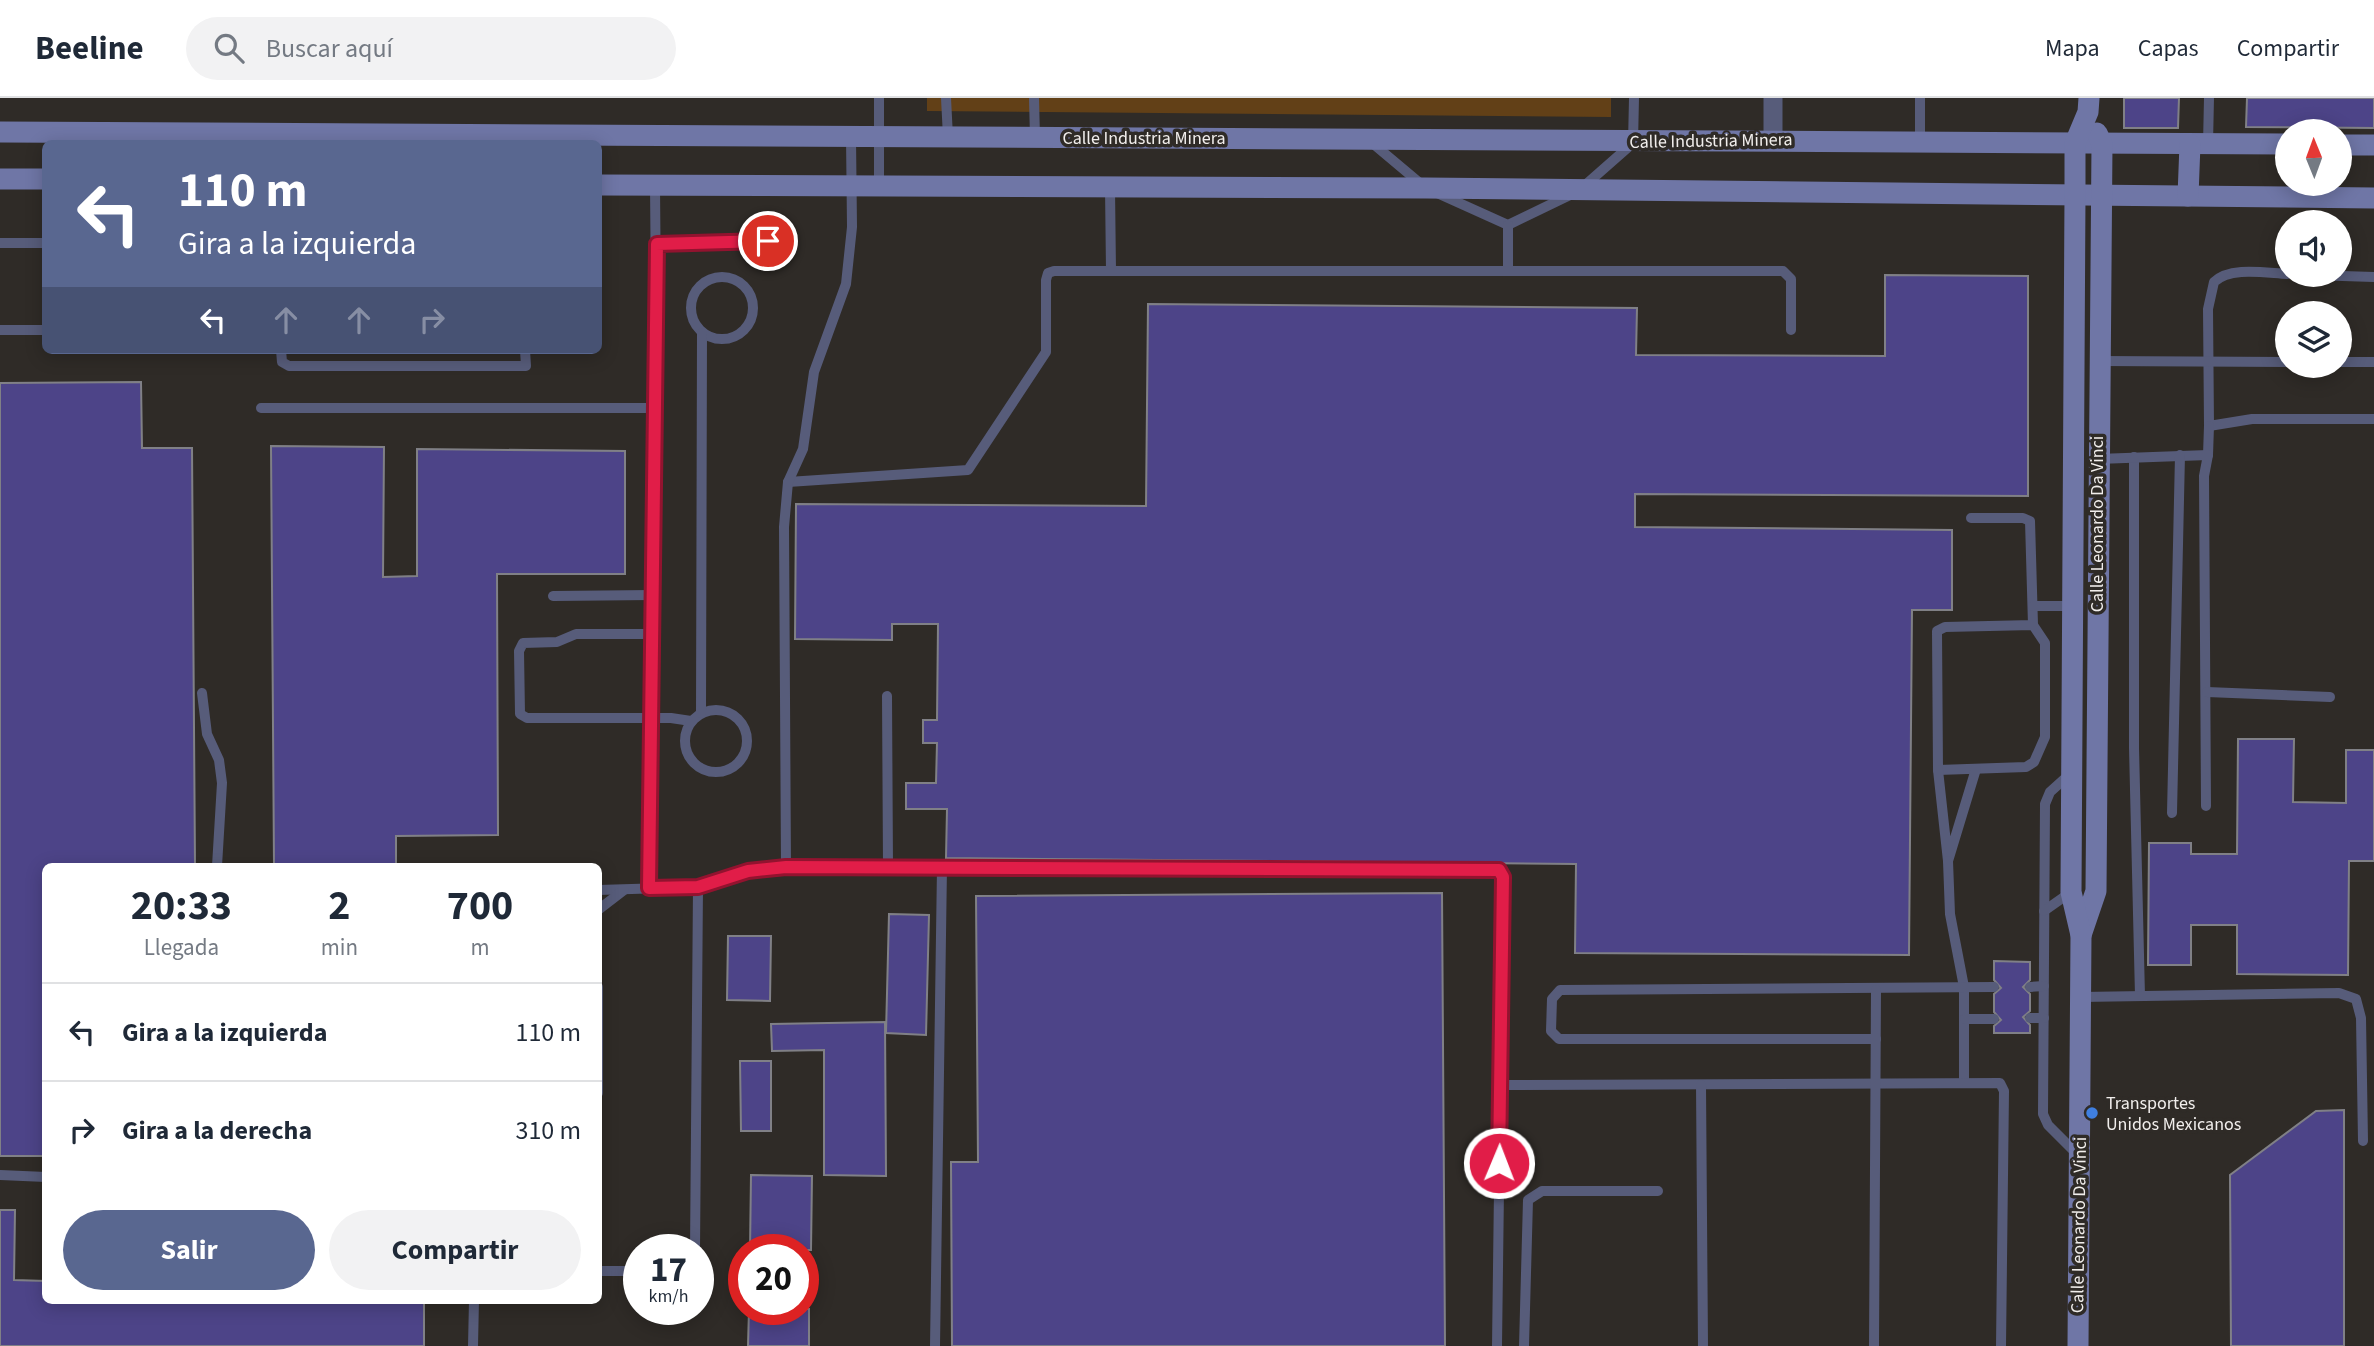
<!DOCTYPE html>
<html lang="es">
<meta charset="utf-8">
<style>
:root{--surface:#fff;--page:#f2f2f3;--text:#1f2937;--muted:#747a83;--line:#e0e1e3;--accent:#596790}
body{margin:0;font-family:"Source Sans 3",sans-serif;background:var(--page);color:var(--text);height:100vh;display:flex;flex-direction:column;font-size:26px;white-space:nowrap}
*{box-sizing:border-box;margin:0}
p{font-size:23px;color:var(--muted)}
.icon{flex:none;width:38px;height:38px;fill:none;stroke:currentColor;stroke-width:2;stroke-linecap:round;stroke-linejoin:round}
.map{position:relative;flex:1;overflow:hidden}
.details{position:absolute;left:42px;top:765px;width:560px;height:441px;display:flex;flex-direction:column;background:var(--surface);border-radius:10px;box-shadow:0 4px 18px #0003}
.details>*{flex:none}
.top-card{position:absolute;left:42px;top:42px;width:560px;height:214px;border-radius:10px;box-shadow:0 4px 18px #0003;background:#596790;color:#fff;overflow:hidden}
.needle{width:46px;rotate:359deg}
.buttons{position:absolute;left:2275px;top:21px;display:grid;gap:14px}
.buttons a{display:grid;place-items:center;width:77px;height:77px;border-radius:50%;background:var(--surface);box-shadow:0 4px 18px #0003;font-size:35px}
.speed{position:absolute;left:623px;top:1136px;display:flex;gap:14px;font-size:35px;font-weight:700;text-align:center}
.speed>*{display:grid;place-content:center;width:91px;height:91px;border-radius:50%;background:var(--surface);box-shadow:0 4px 18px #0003;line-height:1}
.speed small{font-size:18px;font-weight:400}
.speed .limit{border:10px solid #d22;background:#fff;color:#111}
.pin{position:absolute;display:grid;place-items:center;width:60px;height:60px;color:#fff;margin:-30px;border:4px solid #fff;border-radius:50%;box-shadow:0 2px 7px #0007}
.me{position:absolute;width:77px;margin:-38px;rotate:1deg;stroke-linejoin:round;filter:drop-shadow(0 0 5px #0008)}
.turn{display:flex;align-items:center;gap:24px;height:147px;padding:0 21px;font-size:32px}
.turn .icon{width:91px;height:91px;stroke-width:2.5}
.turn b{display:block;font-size:49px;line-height:60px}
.lanes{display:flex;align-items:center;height:66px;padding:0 21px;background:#0003;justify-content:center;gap:35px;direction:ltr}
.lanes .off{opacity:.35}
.eta{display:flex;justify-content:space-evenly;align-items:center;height:119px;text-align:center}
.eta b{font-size:42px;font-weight:700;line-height:49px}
.primary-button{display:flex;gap:14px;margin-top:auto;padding:14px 21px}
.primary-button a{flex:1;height:80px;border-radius:42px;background:var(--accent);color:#fff;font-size:28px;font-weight:700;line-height:80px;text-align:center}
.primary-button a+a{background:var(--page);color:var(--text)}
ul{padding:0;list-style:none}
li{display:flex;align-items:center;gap:21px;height:98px;padding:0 21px;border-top:2px solid var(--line)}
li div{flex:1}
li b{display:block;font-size:26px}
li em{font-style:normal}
header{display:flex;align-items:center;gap:42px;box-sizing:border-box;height:98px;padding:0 35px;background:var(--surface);border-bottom:2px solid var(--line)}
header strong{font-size:33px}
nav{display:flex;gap:38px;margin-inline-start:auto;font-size:24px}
.search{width:490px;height:63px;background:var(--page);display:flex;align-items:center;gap:18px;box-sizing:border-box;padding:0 24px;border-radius:38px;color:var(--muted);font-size:26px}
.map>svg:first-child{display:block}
.green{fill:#624017}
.building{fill:#4d4488;stroke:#808086;stroke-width:2}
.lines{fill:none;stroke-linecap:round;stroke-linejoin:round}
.service{stroke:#575c7a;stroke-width:10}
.minor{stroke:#575c7a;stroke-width:19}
.secondary{stroke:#6f76a6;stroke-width:21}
.route-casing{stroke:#92132f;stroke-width:18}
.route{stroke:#e11d48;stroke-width:12}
.shop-dot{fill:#3f7fe0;stroke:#2f2b27;stroke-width:2.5}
.labels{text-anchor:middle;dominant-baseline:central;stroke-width:7;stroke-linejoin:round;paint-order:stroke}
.street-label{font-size:18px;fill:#f1eeec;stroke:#2f2b27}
.poi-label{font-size:18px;fill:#f1eeec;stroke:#2f2b27;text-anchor:start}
</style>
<header>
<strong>Beeline</strong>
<div class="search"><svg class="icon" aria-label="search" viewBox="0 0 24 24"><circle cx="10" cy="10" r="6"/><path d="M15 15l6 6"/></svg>Buscar aquí</div>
<nav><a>Mapa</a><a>Capas</a><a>Compartir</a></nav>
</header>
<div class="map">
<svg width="2374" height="1248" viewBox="0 0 2374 1248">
<rect width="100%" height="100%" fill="#2f2b27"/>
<polygon class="green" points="927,0 1611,0 1611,19 927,13"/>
<g class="building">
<polygon points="2124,0 2179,0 2178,30 2124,30"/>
<polygon points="2247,0 2374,0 2374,30 2246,29"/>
<polygon points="1885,177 2028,178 2028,398 1635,396 1635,429 1952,432 1952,512 1912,512 1909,857 1575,855 1576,766 946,760 947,711 906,711 906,685 936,685 937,645 923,645 923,622 937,622 938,526 892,526 892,542 795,541 796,406 1146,408 1148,206 1637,210 1636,257 1885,258"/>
<polygon points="141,284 142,350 192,350 195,768 46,768 46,1058 0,1058 0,285"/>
<polygon points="271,348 384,349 383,479 417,478 417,351 625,353 625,476 497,476 498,737 396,738 396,768 274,768"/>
<polygon points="2238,641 2294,641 2293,704 2346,705 2346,652 2374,652 2374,763 2349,763 2348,877 2237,876 2237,827 2191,827 2191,867 2148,867 2149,745 2191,745 2191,756 2237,756"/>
<polygon points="1442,795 1445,1248 952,1248 951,1064 978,1064 976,798"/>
<polygon points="889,816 929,817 926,937 886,935"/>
<polygon points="728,838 771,838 770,903 727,902"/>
<polygon points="1994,863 2030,864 2030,882 2023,889 2030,896 2030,913 2023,919 2030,927 2030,935 1994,935 1994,928 2001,922 1994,914 1994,896 2001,890 1994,882"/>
<polygon points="885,924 886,1078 824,1077 824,952 772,953 771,926"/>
<polygon points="740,963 771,963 771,1033 741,1033"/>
<polygon points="2344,1012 2344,1248 2231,1248 2230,1077 2316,1013"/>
<polygon points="751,1077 812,1078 811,1152 750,1152"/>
<polygon points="0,1112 15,1112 14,1182 46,1183 46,1202 424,1202 424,1248 0,1248"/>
<polygon points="749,1211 809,1211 809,1248 748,1248"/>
</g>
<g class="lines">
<g class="service">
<polyline points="946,0 948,39"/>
<polyline points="1034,0 1035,39"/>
<polyline points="1920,0 1920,44"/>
<polyline points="1371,44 1421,86"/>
<polyline points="2208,46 2209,0"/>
<polyline points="879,87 879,0"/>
<polyline points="655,88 657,310"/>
<polyline points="1583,89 1633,45 1634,0"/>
<polyline points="1110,90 1111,173"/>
<polyline points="1437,95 1508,127 1570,97"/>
<polyline points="1508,127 1508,173"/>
<polyline points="0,145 46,145"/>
<polyline points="657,146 768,143"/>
<path d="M 2287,176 C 2266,175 2230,168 2214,184 L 2208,211 L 2209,328 L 2252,321 L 2374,321"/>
<polyline points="2311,177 2374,179"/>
<circle cx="722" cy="210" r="31"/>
<polyline points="0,232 46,232"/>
<polyline points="281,252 282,264 289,268 526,268 525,252"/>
<polyline points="2099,263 2287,264"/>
<polyline points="2340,264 2374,264"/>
<polyline points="261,310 657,310 649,790"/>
<polyline points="2208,357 2209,328"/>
<polyline points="2134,359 2134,650 2140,898"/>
<polyline points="2098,361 2208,357 2204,378 2206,708"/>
<polyline points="788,384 968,372 1046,254 1046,182 1048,175 1054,173 1783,173 1791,181 1791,232"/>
<polyline points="1971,420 2023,420 2030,423 2033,527 2045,545 2045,639 2034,664 2026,669 1938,672 1937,533 1945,529 2033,527"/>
<polyline points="553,498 653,497"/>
<polyline points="2033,508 2071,508"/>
<polyline points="652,536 576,536 557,544 523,545 519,553 520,616 527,620 671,620 691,623"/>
<polyline points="2207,594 2330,599"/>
<polyline points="202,595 207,636 219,662 222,685 217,768"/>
<polyline points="887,598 888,768"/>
<circle cx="716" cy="643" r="31"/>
<polyline points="701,615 702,235"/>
<polyline points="1938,672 1948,763 1976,671"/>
<polyline points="2070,676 2050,694 2045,706 2043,1016 2048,1027 2078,1057"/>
<polyline points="2172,715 2180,357"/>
<polyline points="1948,763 1950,816 1964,889 1964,984"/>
<polyline points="786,769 784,429 788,384 803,351 814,274 846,186 852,129 851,39"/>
<polyline points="598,792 698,789 732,777 786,769 1499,772 1503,779 1497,1248"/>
<polyline points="598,812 624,792"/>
<polyline points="2044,813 2071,794"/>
<polyline points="598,889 598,995"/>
<polyline points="2030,889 2044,888"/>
<polyline points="2081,899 2339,895 2356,901 2361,920 2363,1043"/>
<polyline points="2030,920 2044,920"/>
<polyline points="1965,921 1994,921"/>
<polyline points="1876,941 1559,941 1551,933 1552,901 1560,892 1994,889"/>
<polyline points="1500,987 2000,985 2004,993 2001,1248"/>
<polyline points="1701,987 1703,1248"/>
<polyline points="0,1077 46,1079"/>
<polyline points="695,1152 698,789"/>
<polyline points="598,1173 639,1173"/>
<polyline points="473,1248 474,1202"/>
<polyline points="935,1248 942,769"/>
<polyline points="1524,1248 1528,1102 1542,1093 1658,1093"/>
<polyline points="1874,1248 1876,892"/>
</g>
<polyline class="minor" points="1773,0 1773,42"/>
<g class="secondary">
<polyline points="0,34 2287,46"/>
<polyline points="2340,47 2374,47"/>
<polyline points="0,81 46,81"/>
<polyline points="598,87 1426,90 2374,100"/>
<polyline points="2188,98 2190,46"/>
<polyline points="2081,837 2096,793 2102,46 2097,35"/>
<polyline points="2078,1248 2081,837 2071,794 2075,97 2075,45 2088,14 2089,0"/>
</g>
</g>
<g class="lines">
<defs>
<polyline id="route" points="768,143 657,146 649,790 698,789 748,773 786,769 1499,772 1503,779 1499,1065"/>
</defs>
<use href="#route" class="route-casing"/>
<use href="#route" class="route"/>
</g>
<circle class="shop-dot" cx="2092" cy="1015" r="7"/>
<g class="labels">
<g class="street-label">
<text x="1144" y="40">Calle Industria Minera</text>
<text transform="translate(1711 43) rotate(-1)">Calle Industria Minera</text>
<text transform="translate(2097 426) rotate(-90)">Calle Leonardo Da Vinci</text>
<text transform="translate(2079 1127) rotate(-89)">Calle Leonardo Da Vinci</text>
</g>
<g class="poi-label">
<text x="2106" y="1005">Transportes<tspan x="2106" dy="21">Unidos Mexicanos</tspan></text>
</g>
</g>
</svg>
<div class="buttons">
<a><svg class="needle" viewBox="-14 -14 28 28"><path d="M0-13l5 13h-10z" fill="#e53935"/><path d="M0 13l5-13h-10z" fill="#747a83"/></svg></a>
<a><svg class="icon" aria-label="sound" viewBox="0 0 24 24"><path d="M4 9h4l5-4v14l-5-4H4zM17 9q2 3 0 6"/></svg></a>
<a><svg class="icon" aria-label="layers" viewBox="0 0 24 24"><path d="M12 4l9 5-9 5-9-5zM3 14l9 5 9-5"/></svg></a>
</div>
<div class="speed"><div>17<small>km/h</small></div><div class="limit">20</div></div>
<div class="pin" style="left:768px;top:143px;background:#d93025"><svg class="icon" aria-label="arrive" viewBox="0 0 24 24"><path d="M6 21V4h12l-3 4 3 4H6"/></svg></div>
<svg class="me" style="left:1499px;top:1065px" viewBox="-20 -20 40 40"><circle r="17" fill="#e11d48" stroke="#fff" stroke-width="3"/><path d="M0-11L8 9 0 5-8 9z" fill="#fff"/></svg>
<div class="top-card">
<div class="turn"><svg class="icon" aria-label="left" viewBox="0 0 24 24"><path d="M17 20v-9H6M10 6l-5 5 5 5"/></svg><div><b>110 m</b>Gira a la izquierda</div></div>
<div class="lanes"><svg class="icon" aria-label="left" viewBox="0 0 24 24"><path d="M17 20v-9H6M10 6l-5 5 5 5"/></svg><svg class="icon off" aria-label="ahead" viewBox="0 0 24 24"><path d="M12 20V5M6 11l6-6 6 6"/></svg><svg class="icon off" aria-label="ahead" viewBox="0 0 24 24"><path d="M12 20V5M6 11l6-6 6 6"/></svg><svg class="icon off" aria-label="right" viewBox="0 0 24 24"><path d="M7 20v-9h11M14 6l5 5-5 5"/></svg></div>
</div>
<section class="details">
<div class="eta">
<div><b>20:33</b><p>Llegada</p></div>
<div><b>2</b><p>min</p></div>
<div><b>700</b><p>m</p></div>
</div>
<ul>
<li><svg class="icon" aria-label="left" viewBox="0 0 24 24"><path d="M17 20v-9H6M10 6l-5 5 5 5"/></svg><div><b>Gira a la izquierda</b></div><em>110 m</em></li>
<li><svg class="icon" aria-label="right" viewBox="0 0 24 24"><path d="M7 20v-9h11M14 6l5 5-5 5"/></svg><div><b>Gira a la derecha</b></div><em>310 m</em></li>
</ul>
<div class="primary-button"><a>Salir</a><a>Compartir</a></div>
</section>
</div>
